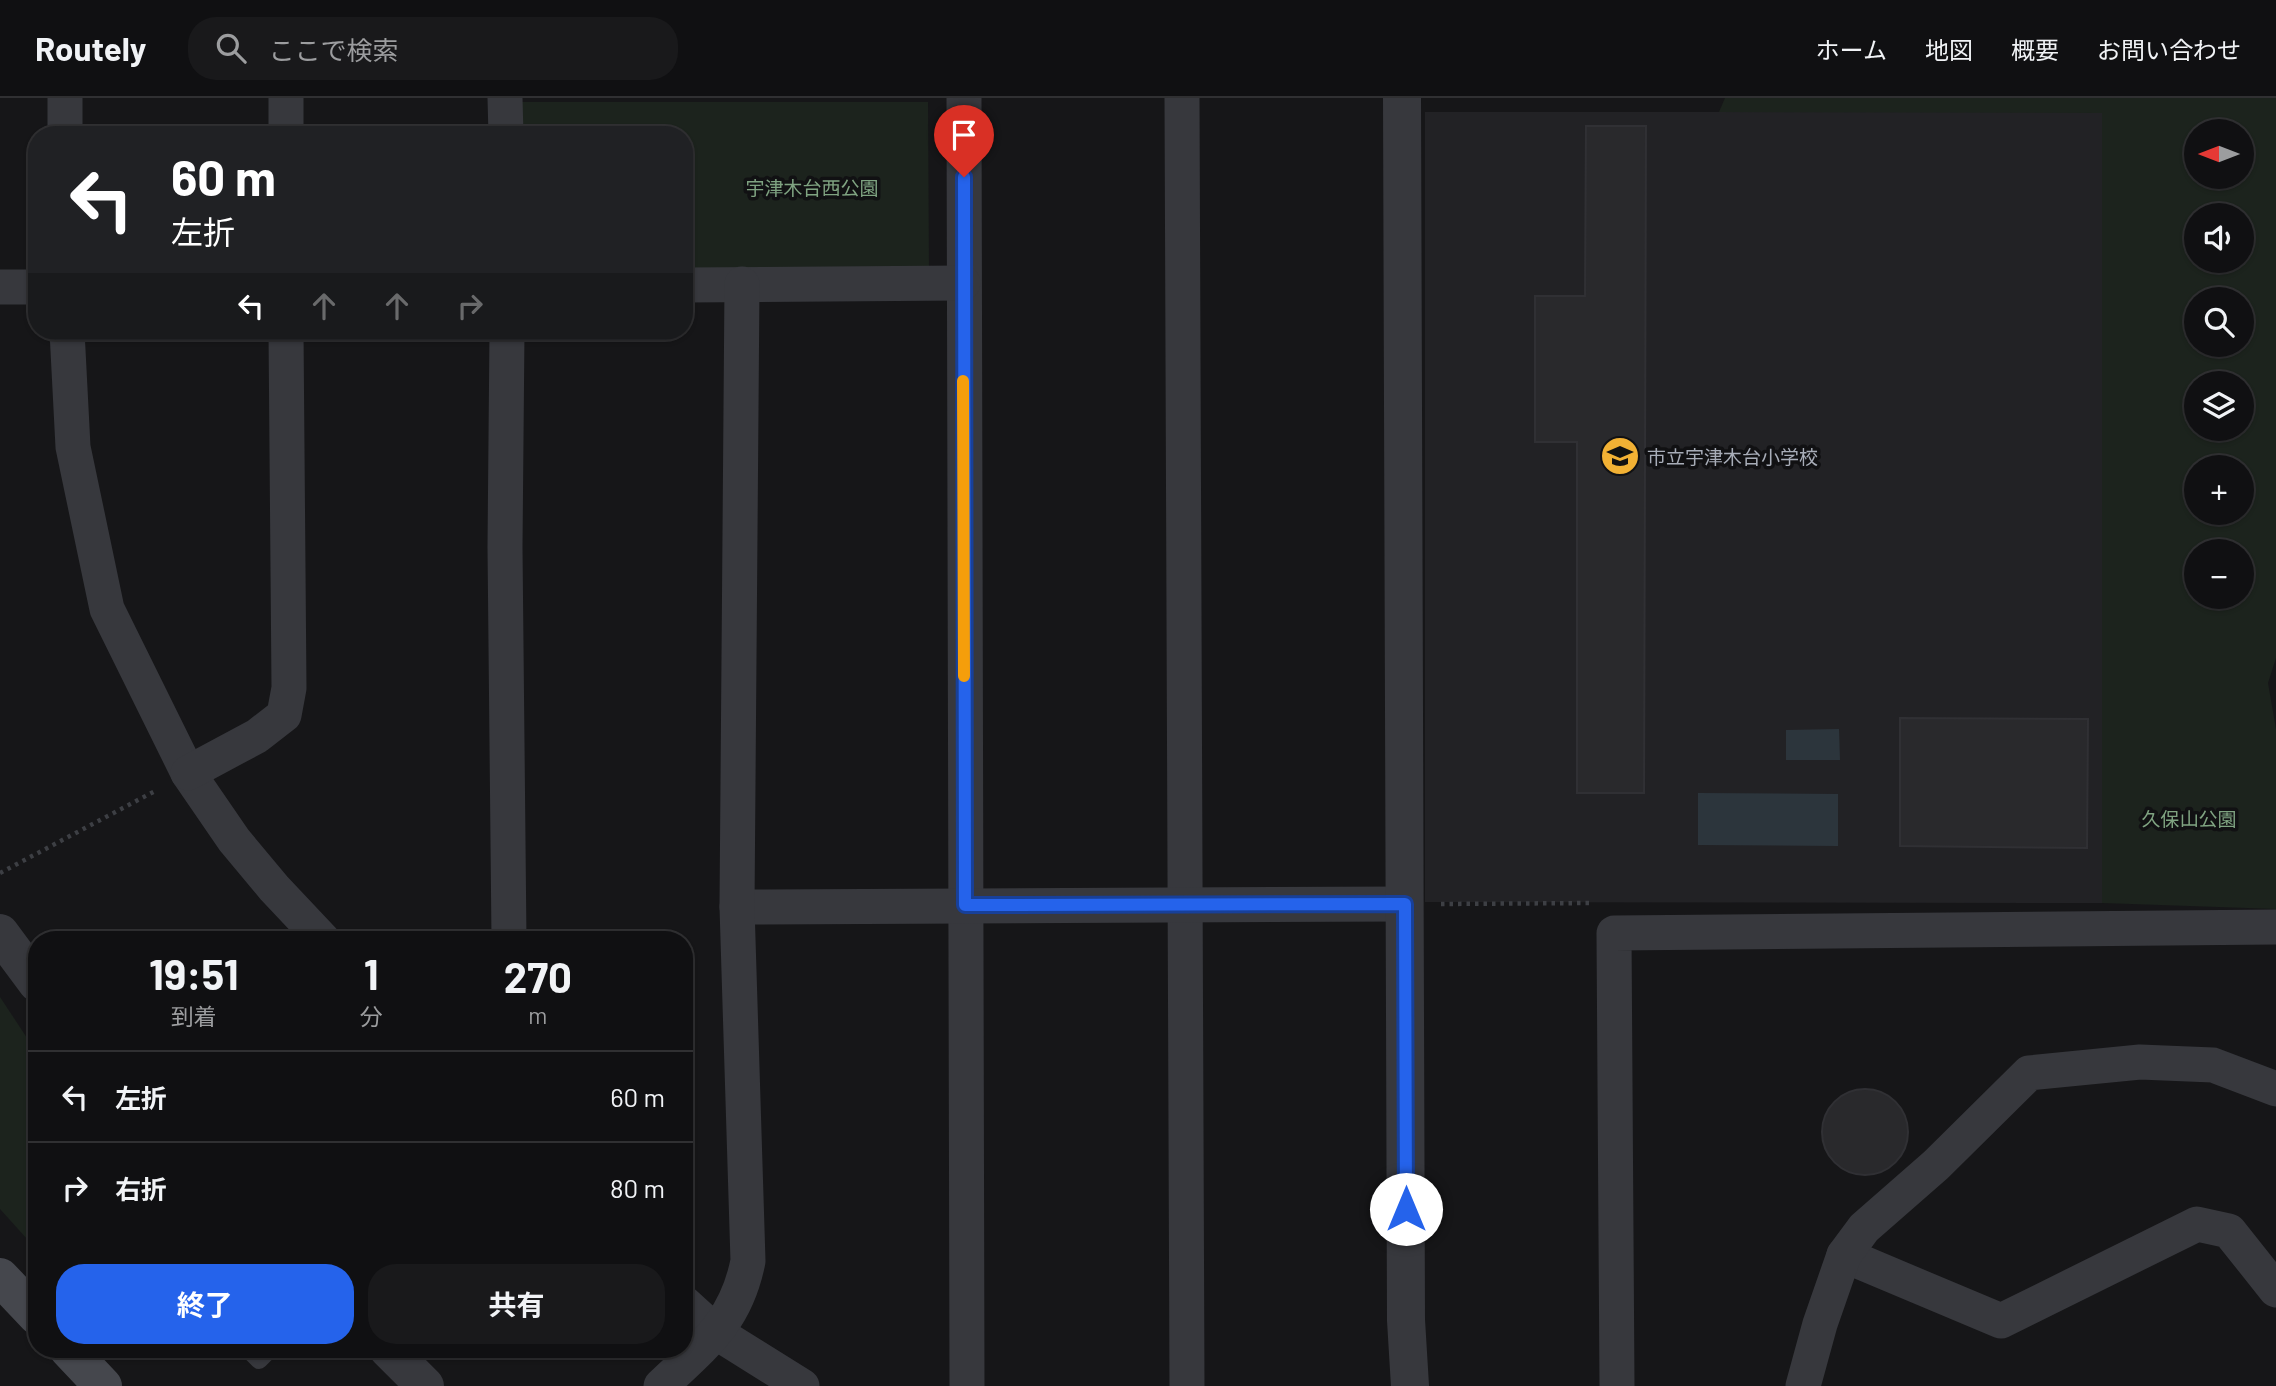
<!DOCTYPE html>
<html lang="ja">
<meta charset="utf-8">
<style>
:root{--surface:#101012;--page:#19191b;--text:#f1f3f6;--muted:#9c9d9f;--line:#303032;--accent:#2563eb}
body{margin:0;font-family:Barlow,"Noto Sans JP",sans-serif;background:var(--page);color:var(--text);height:100vh;display:flex;flex-direction:column;font-size:26px;white-space:nowrap}
*{box-sizing:border-box;margin:0}
p{font-size:23px;color:var(--muted)}
.icon{flex:none;width:38px;height:38px;fill:none;stroke:currentColor;stroke-width:2;stroke-linecap:round;stroke-linejoin:round}
.map{position:relative;flex:1;overflow:hidden}
.side{position:absolute;left:28px;top:833px;width:665px;height:427px;display:flex;flex-direction:column;background:var(--surface);border-radius:28px;box-shadow:0 2px 5px #0004,0 0 0 2px var(--line)}
.side>*{flex:none}
.banner{position:absolute;left:28px;top:28px;width:665px;height:214px;border-radius:28px;box-shadow:0 2px 5px #0004,0 0 0 2px var(--line);background:#202124;color:#fff;overflow:hidden}
.needle{width:46px;rotate:270deg}
.controls{position:absolute;left:2184px;top:21px;display:grid;gap:14px}
.controls a{display:grid;place-items:center;width:70px;height:70px;border-radius:50%;background:var(--surface);box-shadow:0 2px 5px #0004,0 0 0 2px var(--line);font-size:35px}
.pin{position:absolute;display:grid;place-items:center;width:60px;height:60px;color:#fff;margin:-72px -30px;border-radius:50% 50% 50% 0;rotate:-45deg;box-shadow:0 0 7px #0007}
.pin .icon{rotate:45deg}
.me{position:absolute;width:77px;margin:-38px;rotate:0deg;stroke-linejoin:round;filter:drop-shadow(0 0 5px #0008)}
.turn{display:flex;align-items:center;gap:24px;height:147px;padding:0 28px;font-size:32px}
.turn .icon{width:91px;height:91px;stroke-width:2.5}
.turn b{display:block;font-size:49px;line-height:60px}
.lanes{display:flex;align-items:center;height:66px;padding:0 28px;background:#0003;justify-content:center;gap:35px;direction:ltr}
.lanes .off{opacity:.35}
.eta{display:flex;justify-content:space-evenly;align-items:center;height:119px;text-align:center}
.eta b{font-size:42px;font-weight:700;line-height:49px}
.cta{display:flex;gap:14px;margin-top:auto;padding:14px 28px}
.cta a{flex:1;height:80px;border-radius:28px;background:var(--accent);color:#fff;font-size:28px;font-weight:700;line-height:80px;text-align:center}
.cta a+a{background:var(--page);color:var(--text)}
ul{padding:0;list-style:none}
li{display:flex;align-items:center;gap:21px;height:91px;padding:0 28px;border-top:2px solid var(--line)}
li div{flex:1}
li b{display:block;font-size:26px}
li em{font-style:normal}
header{display:flex;align-items:center;gap:42px;box-sizing:border-box;height:98px;padding:0 35px;background:var(--surface);border-bottom:2px solid var(--line)}
header strong{font-size:33px}
nav{display:flex;gap:38px;margin-inline-start:auto;font-size:24px}
.search{width:490px;height:63px;background:var(--page);display:flex;align-items:center;gap:18px;box-sizing:border-box;padding:0 24px;border-radius:28px;color:var(--muted);font-size:26px}
.map>svg:first-child{display:block}
.built{fill:#222225}
.green{fill:#1c231d;fill-rule:evenodd}
.water{fill:#2c353c}
.building{fill:#29292c;stroke:#303034;stroke-width:2}
.lines{fill:none;stroke-linecap:round;stroke-linejoin:round}
.path{stroke:#3d3f44;stroke-width:4.5;stroke-dasharray:3.5 5;stroke-linecap:butt}
.service{stroke:#37383d;stroke-width:18}
.minor{stroke:#37383d;stroke-width:35}
.tertiary{stroke:#37383d;stroke-width:38}
.secondary{stroke:#45474d;stroke-width:38}
.route-casing{stroke:#184099;stroke-width:18}
.route{stroke:#2563eb;stroke-width:12}
.slow{stroke:#f59e0b;stroke-width:12}
.labels{text-anchor:middle;dominant-baseline:central;stroke-width:7;stroke-linejoin:round;paint-order:stroke}
.park-label{font-size:19px;fill:#7fa381;stroke:#111113}
.poi-label{font-size:19px;fill:#a8adb8;stroke:#111113;text-anchor:start}
</style>
<header>
<strong>Routely</strong>
<div class="search"><svg class="icon" aria-label="search" viewBox="0 0 24 24"><circle cx="10" cy="10" r="6"/><path d="M15 15l6 6"/></svg>ここで検索</div>
<nav><a>ホーム</a><a>地図</a><a>概要</a><a>お問い合わせ</a></nav>
</header>
<div class="map">
<svg width="2276" height="1288" viewBox="0 0 2276 1288">
<rect width="100%" height="100%" fill="#161618"/>
<polygon class="built" points="1425,14 2103,14 2102,805 1425,804"/>
<g class="green">
<path d="M 1725,0 L 2276,0 L 2276,560 L 2268,585 L 2276,631 L 2276,811 L 2102,805 L 2102,15 L 1719,14 ZM 2196,33 L 2242,33 L 2242,79 L 2196,79 ZM 2196,117 L 2242,117 L 2242,163 L 2196,163 ZM 2196,201 L 2242,201 L 2242,247 L 2196,247 ZM 2196,285 L 2242,285 L 2242,331 L 2196,331 ZM 2196,369 L 2242,369 L 2242,415 L 2196,415 ZM 2196,453 L 2242,453 L 2242,499 L 2196,499 Z"/>
<polygon points="522,4 928,4 929,172 684,176 684,37 521,37"/>
<polygon points="0,899 37,955 37,1152 0,1111"/>
</g>
<g class="water">
<polygon points="1839,631 1840,662 1786,662 1786,632"/>
<polygon points="1698,695 1838,696 1838,748 1698,747"/>
</g>
<g class="building">
<polygon points="1586,28 1646,28 1644,695 1577,695 1577,344 1535,344 1535,198 1585,198"/>
<polygon points="1900,620 2088,621 2087,750 1900,748"/>
<circle cx="1865" cy="1034" r="43"/>
</g>
<g class="lines">
<g class="path">
<polyline points="0,775 157,692"/>
<polyline points="1441,806 1593,805"/>
</g>
<polyline class="service" points="248,1251 259,1262 270,1251"/>
<g class="minor">
<polyline points="286,0 286,37"/>
<polyline points="505,0 506,37"/>
<polyline points="964,0 967,1288"/>
<polyline points="1182,0 1187,1288"/>
<polyline points="65,37 65,0"/>
<polyline points="684,187 963,185"/>
<polyline points="0,189 37,189"/>
<polyline points="67,233 73,349 107,511 188,675 234,742 274,790 323,842"/>
<polyline points="507,233 505,449 509,842"/>
<polyline points="188,675 257,638 284,617 289,590 286,233"/>
<polyline points="737,809 1405,806"/>
<polyline points="1844,1157 2001,1223 2197,1126 2229,1133 2276,1192"/>
<polyline points="684,1205 717,1235 802,1288"/>
<path d="M 661,1288 C 704,1247 736,1224 748,1163 L 737,809 L 742,186"/>
<polyline points="1617,1288 1614,835 2276,829"/>
<polyline points="1803,1288 1820,1226 1844,1157 1864,1130 1936,1067 2029,975 2140,964 2213,967 2276,991"/>
</g>
<g class="tertiary">
<polyline points="1402,0 1406,1222 1410,1288"/>
<polyline points="0,835 37,885"/>
<polyline points="388,1251 425,1288"/>
</g>
<g class="secondary">
<polyline points="0,1179 37,1218"/>
<polyline points="68,1251 103,1288"/>
</g>
</g>
<g class="lines">
<defs>
<polyline id="route" points="964,79 965,807 1405,806 1406,1111"/>
</defs>
<use href="#route" class="route-casing"/>
<use href="#route" class="route"/>
<polyline class="slow" points="963,283 964,578"/>
</g>
<defs>
<symbol id="school-disc" viewBox="-11 -11 22 22"><circle r="9.5" fill="#f2b134" stroke="#111113"/><path d="M0-5L7-2L0 1L-7-2ZM-4 1L0 2.5L4 1V4Q0 6-4 4Z" fill="#111"/></symbol>
</defs>
<g fill-rule="evenodd">
<use href="#school-disc" x="1598" y="336" width="44" height="44"/>
</g>
<g class="labels">
<g class="park-label">
<text x="812" y="89">宇津木台西公園</text>
<text x="2189" y="720">久保山公園</text>
</g>
<g class="poi-label">
<text x="1647" y="358">市立宇津木台小学校</text>
</g>
</g>
</svg>
<div class="controls">
<a><svg class="needle" viewBox="-14 -14 28 28"><path d="M0-13l5 13h-10z" fill="#e53935"/><path d="M0 13l5-13h-10z" fill="#9c9d9f"/></svg></a>
<a><svg class="icon" aria-label="sound" viewBox="0 0 24 24"><path d="M4 9h4l5-4v14l-5-4H4zM17 9q2 3 0 6"/></svg></a>
<a><svg class="icon" aria-label="search" viewBox="0 0 24 24"><circle cx="10" cy="10" r="6"/><path d="M15 15l6 6"/></svg></a>
<a><svg class="icon" aria-label="layers" viewBox="0 0 24 24"><path d="M12 4l9 5-9 5-9-5zM3 14l9 5 9-5"/></svg></a>
<a>+</a>
<a>−</a>
</div>
<div class="pin" style="left:964px;top:79px;background:#d93025"><svg class="icon" aria-label="arrive" viewBox="0 0 24 24"><path d="M6 21V4h12l-3 4 3 4H6"/></svg></div>
<svg class="me" style="left:1406px;top:1111px" viewBox="-20 -20 40 40"><circle r="19" fill="#fff"/><path d="M0-13L10 11 0 6-10 11z" fill="#2563eb"/></svg>
<div class="banner">
<div class="turn"><svg class="icon" aria-label="left" viewBox="0 0 24 24"><path d="M17 20v-9H6M10 6l-5 5 5 5"/></svg><div><b>60 m</b>左折</div></div>
<div class="lanes"><svg class="icon" aria-label="left" viewBox="0 0 24 24"><path d="M17 20v-9H6M10 6l-5 5 5 5"/></svg><svg class="icon off" aria-label="ahead" viewBox="0 0 24 24"><path d="M12 20V5M6 11l6-6 6 6"/></svg><svg class="icon off" aria-label="ahead" viewBox="0 0 24 24"><path d="M12 20V5M6 11l6-6 6 6"/></svg><svg class="icon off" aria-label="right" viewBox="0 0 24 24"><path d="M7 20v-9h11M14 6l5 5-5 5"/></svg></div>
</div>
<section class="side">
<div class="eta">
<div><b>19:51</b><p>到着</p></div>
<div><b>1</b><p>分</p></div>
<div><b>270</b><p>m</p></div>
</div>
<ul>
<li><svg class="icon" aria-label="left" viewBox="0 0 24 24"><path d="M17 20v-9H6M10 6l-5 5 5 5"/></svg><div><b>左折</b></div><em>60 m</em></li>
<li><svg class="icon" aria-label="right" viewBox="0 0 24 24"><path d="M7 20v-9h11M14 6l5 5-5 5"/></svg><div><b>右折</b></div><em>80 m</em></li>
</ul>
<div class="cta"><a>終了</a><a>共有</a></div>
</section>
</div>
